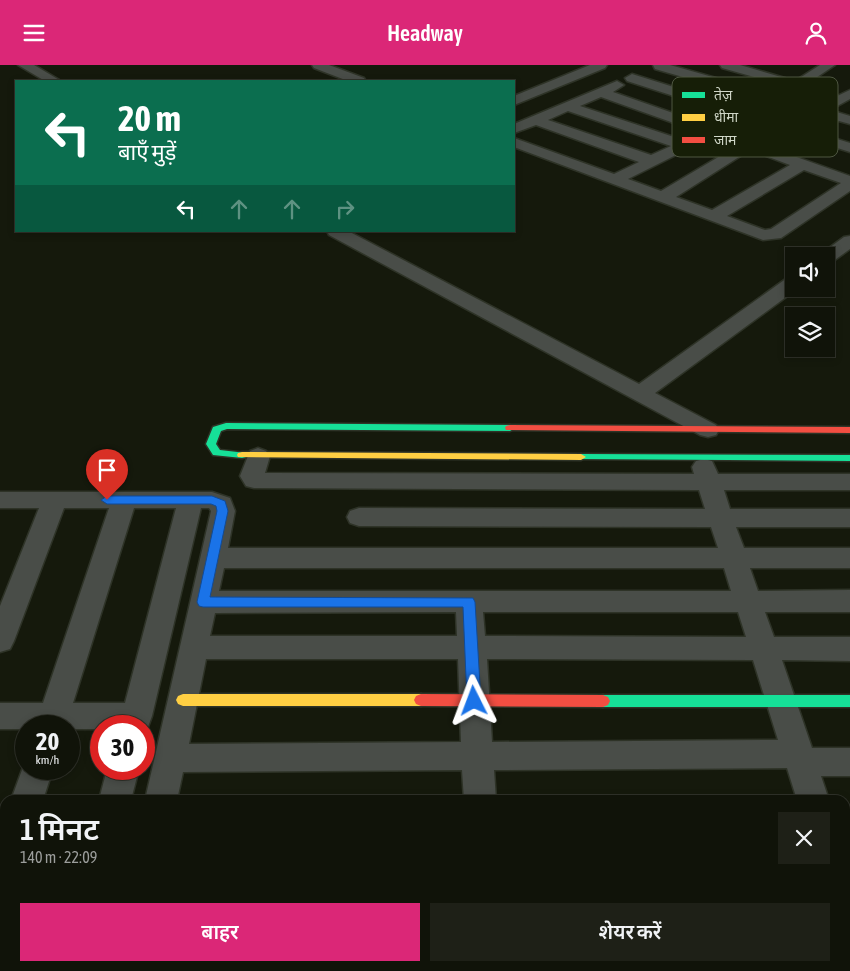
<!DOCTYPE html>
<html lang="hi">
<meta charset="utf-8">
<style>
:root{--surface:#101309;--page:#1e2017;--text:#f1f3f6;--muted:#9c9e9c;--line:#30322a;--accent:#db2777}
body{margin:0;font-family:"Asap Condensed","Noto Sans Devanagari",sans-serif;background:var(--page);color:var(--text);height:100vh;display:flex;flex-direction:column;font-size:19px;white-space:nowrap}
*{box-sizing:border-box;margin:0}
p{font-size:16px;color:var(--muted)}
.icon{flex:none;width:28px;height:28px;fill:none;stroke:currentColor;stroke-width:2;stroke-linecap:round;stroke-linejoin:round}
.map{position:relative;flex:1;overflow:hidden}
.sheet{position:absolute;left:0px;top:730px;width:850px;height:176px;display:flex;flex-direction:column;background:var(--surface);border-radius:15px 15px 0 0;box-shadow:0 2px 8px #0003,0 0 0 1px var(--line)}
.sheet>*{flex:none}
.top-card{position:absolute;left:15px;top:15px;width:500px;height:152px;border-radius:0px;box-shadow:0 2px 8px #0003,0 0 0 1px var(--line);background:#0b6e4f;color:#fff;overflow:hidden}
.fabs{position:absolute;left:785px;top:182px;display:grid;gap:10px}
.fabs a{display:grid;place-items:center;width:50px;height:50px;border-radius:0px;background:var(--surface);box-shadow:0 2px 8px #0003,0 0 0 1px var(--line);font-size:25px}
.speed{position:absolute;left:15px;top:650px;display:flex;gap:10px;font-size:25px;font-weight:700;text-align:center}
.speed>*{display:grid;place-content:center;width:65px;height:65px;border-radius:50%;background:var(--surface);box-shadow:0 2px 8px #0003,0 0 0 1px var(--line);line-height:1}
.speed small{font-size:12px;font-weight:400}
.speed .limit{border:8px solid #d22;background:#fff;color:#111}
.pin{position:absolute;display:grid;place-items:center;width:42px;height:42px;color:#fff;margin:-51px -21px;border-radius:50% 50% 50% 0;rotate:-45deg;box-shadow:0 0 5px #0007}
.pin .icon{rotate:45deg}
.me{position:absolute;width:55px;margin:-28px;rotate:357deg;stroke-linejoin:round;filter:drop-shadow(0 0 4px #0008)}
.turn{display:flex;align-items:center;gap:18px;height:105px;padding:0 20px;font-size:22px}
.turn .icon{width:65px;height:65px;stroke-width:2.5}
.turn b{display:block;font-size:35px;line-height:42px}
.lanes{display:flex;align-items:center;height:48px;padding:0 20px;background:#0003;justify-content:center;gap:25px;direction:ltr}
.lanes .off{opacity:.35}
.round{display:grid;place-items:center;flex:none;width:52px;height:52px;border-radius:0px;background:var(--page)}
.overview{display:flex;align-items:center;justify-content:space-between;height:85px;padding:0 20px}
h1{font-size:30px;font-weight:600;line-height:38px}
.cta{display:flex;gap:10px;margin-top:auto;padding:10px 20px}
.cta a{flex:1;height:58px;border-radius:0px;background:var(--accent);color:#fff;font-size:20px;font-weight:600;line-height:58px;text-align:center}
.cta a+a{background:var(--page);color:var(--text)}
header{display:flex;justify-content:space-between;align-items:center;height:65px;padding:0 20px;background:var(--accent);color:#fff;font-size:22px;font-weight:600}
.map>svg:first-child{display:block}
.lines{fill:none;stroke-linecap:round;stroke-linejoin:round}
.street-casing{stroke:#2e3327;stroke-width:3}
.fast-casing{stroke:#2e3327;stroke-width:3}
.slow-casing{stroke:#2e3327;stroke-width:3}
.jam-casing{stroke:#2e3327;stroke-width:3}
.street{fill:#494d48;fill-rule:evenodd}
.fast{fill:#16e098;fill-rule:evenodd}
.slow{fill:#ffcf43;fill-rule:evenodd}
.jam{fill:#f24e42;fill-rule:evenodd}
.route{fill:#1a73e8;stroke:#114b97}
.key{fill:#161e07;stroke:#4e5641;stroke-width:1}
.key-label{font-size:14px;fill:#d0d7c8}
</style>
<header><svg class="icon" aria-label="menu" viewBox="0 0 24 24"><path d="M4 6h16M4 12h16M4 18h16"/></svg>Headway<svg class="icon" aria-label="person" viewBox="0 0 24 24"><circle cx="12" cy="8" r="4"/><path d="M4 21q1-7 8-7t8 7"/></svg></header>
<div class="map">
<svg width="850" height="906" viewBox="0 0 850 906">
<rect width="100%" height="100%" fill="#15190c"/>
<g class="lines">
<defs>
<g id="street">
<polygon points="18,0 34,0 61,16 45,16"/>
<polygon points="312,0 329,0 364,13 366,16 348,16 314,3"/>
<polygon points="590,0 607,0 605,3 514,40 514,31"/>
<path d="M 653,0 L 670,0 L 773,29 L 786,21 L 722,3 L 720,0 L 740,0 L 795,16 L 820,0 L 835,0 L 786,33 L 816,41 L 850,25 L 850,34 L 830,45 L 850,51 L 850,59 L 777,39 L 757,49 L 850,78 L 850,87 L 746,54 L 723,66 L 850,111 L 850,126 L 781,173 L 763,175 L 514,82 L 514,73 L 614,109 L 639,97 L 536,60 L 514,68 L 514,59 L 617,16 L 624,20 L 613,27 L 710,61 L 733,50 L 627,16 L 625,13 L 632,9 L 744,44 L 763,35 L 655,4 ZM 601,32 L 699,67 L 683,75 L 580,41 ZM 568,46 L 671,81 L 651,90 L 548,55 ZM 712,72 L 737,81 L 661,126 L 628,114 ZM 750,85 L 790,100 L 712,145 L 676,132 ZM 804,105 L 841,118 L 771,164 L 765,165 L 727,151 Z"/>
<polygon points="327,166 348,166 639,319 787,213 794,211 794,224 797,224 655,328 716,360 719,365 716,370 708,372 700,370 329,170"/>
<polygon points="850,171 850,184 832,197 826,198 826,191 818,191 844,172"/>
<path d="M 258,383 L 266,386 L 270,391 L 265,408 L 694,409 L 692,402 L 696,396 L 704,394 L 712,396 L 718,409 L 850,409 L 850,425 L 724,425 L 730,444 L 850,444 L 850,462 L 736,462 L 744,483 L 850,483 L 850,503 L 750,503 L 758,526 L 850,525 L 850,547 L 765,547 L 774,572 L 850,572 L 850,596 L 782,595 L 812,683 L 850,683 L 850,711 L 821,711 L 829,735 L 797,735 L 787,703 L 494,705 L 496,735 L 464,735 L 462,705 L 183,707 L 177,735 L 145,735 L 211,446 L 209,443 L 201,443 L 152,651 L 145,670 L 144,661 L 101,661 L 101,664 L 69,664 L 69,661 L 26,661 L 26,664 L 0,664 L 0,638 L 43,638 L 109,443 L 64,443 L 14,576 L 10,584 L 0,587 L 0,541 L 39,443 L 0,443 L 0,427 L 212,427 L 230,433 L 235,446 L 228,483 L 718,483 L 711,462 L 359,461 L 350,458 L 347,452 L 350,446 L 359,443 L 705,444 L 699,425 L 254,423 L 246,421 L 240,411 L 250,386 ZM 134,443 L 176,443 L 125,638 L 73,638 ZM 224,503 L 724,503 L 731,526 L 219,526 ZM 456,547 L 457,571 L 210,571 L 215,548 ZM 483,547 L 738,547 L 746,572 L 485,571 ZM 206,594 L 458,594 L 461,677 L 189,679 ZM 487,594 L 753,595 L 778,675 L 492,677 Z"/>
<polygon points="26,694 26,704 53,704 43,735 11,735"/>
<polygon points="107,704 139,704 131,735 99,735"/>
<rect x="845" y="749" width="5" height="32"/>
<polygon points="5,787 5,834 0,836 0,789"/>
<polygon points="845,817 850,819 850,868 845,866"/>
<polygon points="845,878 850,878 850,906 830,906 828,901 845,901"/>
<polygon points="54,901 92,901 91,906 53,906"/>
<polygon points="108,901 249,901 248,906 109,906"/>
<rect x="469" y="901" width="38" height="5"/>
</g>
<g id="fast">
<polygon points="226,358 510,360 515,363 510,366 227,364 221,366 216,379 220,385 246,388 247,390 246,392 242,393 213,390 206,379 213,362"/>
<polygon points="581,389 850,390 850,396 577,394 576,392"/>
<polygon points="603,630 850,630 850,642 603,642 598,640 596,636 598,632"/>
</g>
<g id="slow">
<polygon points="242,387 581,389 586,392 581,395 238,392 237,390 238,388"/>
<polygon points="183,629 421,629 426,631 428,635 426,639 421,641 183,641 178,639 176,635 178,631"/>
</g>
<g id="jam">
<polygon points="510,360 850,362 850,368 506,365 505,363 506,361"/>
<polygon points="421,629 603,630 608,632 610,636 608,640 603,642 421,641 416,639 414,635 416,631"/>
</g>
</defs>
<use href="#street" class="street-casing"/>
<use href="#fast" class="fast-casing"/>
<use href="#slow" class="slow-casing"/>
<use href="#jam" class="jam-casing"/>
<use href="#street" class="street"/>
<use href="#fast" class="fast"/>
<use href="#slow" class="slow"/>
<use href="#jam" class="jam"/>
</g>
<polygon class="route" points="107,431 212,431 225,436 228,446 210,532 473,533 475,537 481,636 479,640 474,641 469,640 467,636 463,542 203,542 199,541 197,537 217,446 216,441 211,439 107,439 101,435"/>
<rect x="672" y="12" width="166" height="80" rx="8" class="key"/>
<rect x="682" y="27" width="23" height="6" fill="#16e098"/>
<rect x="682" y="49" width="23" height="7" fill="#ffcf43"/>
<rect x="682" y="72" width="23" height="6" fill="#f24e42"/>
<g class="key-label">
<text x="714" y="35">तेज़</text>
<text x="714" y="57">धीमा</text>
<text x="714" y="80">जाम</text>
</g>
</svg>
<div class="fabs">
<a><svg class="icon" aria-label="sound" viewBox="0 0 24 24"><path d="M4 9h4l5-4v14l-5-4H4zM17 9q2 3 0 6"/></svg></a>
<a><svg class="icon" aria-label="layers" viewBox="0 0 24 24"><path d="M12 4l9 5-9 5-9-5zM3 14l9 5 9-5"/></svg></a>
</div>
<div class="speed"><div>20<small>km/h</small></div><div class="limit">30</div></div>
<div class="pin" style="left:107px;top:435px;background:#d93025"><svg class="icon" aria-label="arrive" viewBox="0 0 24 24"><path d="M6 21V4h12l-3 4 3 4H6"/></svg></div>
<svg class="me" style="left:474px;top:636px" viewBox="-20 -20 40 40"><path d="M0-17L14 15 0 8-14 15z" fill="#1a73e8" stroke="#fff" stroke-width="4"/></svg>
<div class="top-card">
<div class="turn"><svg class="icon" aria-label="left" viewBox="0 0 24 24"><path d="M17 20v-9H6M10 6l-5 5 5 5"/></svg><div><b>20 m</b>बाएँ मुड़ें</div></div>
<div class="lanes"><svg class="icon" aria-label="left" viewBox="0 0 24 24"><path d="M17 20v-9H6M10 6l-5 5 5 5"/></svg><svg class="icon off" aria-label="ahead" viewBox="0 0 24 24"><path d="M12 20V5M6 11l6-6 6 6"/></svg><svg class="icon off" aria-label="ahead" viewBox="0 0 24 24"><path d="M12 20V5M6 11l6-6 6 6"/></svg><svg class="icon off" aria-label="right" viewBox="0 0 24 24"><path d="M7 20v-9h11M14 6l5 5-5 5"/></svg></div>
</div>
<section class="sheet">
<div class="overview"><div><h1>1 मिनट</h1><p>140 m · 22:09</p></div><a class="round"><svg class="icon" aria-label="close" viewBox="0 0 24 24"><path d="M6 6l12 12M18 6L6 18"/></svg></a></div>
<div class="cta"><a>बाहर</a><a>शेयर करें</a></div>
</section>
</div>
